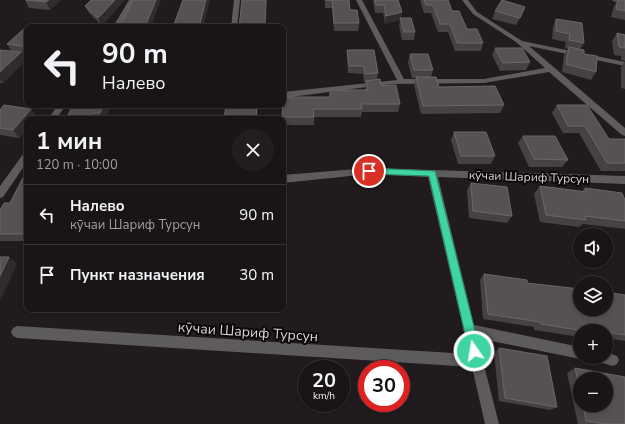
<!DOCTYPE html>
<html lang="ru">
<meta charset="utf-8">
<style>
:root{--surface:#191416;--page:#221d1f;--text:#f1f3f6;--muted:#9f9ea1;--line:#373335}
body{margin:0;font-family:"Nunito Sans",sans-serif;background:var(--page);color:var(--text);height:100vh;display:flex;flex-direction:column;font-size:15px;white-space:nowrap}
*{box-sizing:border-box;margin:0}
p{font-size:13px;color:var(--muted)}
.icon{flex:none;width:22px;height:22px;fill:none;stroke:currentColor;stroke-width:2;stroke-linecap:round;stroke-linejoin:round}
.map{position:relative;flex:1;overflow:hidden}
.sheet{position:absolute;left:24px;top:116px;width:262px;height:196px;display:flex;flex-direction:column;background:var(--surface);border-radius:8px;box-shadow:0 2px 6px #0003,0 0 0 1px var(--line)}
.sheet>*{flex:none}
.hud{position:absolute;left:24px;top:24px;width:262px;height:84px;border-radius:8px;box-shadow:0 2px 6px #0003,0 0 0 1px var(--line);background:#191416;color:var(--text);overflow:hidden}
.fabs{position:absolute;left:573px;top:228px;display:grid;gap:8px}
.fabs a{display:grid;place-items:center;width:40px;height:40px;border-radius:50%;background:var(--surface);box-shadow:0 2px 6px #0003,0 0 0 1px var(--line);font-size:20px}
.speed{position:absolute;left:298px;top:360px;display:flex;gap:8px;font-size:20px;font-weight:700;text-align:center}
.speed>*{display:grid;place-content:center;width:52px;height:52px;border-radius:50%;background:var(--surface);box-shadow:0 2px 6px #0003,0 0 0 1px var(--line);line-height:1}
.speed small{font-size:10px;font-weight:400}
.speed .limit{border:6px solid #d22;background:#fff;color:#111}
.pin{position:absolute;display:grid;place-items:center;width:34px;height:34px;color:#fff;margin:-17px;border:2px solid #fff;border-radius:50%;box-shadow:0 1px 4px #0007}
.me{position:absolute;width:44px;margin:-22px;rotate:347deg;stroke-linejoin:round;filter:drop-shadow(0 0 3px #0008)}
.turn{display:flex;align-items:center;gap:14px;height:84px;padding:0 12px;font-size:18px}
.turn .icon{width:52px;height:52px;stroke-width:2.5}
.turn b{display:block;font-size:28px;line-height:34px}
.round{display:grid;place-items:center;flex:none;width:42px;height:42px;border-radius:21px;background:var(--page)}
.head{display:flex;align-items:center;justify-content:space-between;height:68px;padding:0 12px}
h1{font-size:24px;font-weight:700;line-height:30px}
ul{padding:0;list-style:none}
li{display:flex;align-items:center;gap:12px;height:60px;padding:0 12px;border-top:1px solid var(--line)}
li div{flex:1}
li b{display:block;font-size:15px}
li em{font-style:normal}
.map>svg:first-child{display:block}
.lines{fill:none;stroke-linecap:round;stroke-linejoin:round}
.minor{fill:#5e5b5d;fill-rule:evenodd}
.wall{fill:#474144;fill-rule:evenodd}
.shaded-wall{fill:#312b2e}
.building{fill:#575154;stroke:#6b6669}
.route{fill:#3ed4a3;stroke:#288a6a}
.labels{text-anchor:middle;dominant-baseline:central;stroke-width:4;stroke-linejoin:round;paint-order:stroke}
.street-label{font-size:12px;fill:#dad6d8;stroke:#090708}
.near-street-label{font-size:14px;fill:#dad6d8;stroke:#090708}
</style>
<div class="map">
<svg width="625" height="424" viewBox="0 0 625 424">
<rect width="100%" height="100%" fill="#211b1e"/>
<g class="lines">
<g class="minor">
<polygon points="129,0 135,0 119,27 113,27"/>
<polygon points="234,0 240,0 237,27 231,27"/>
<polygon points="356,0 362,0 404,79 484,79 545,68 516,42 473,14 462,0 468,0 477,12 522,41 625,62 625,66 529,46 625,128 625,136 622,135 549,72 484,83 390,84 283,98 283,92 397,80"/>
<polygon points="612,0 625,1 625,5 613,1"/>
<polygon points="0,52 27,55 27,59 0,56"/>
<polygon points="58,105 66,105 56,119 48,119"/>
<polygon points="27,152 27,162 3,197 0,198 0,186 24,153"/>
<polygon points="369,168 625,176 625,184 438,177 474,325 580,347 580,357 585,357 580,359 477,338 499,424 485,424 472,367 17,338 13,336 11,332 13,328 17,326 469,354 428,177 369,174 283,183 283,175"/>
<polygon points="606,352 617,356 619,360 617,364 613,366 595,361 593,357 606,357"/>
</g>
</g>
<g class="wall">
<polygon points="25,0 61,0 50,10 29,8"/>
<polygon points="91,0 124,0 102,26 89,13 85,6"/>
<polygon points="325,0 349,0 350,10 359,23 358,31 334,31 332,8 325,8"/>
<polygon points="373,0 398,0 402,12 401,18 415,32 414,40 402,40 399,26 400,20 385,24 383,13 375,13"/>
<polygon points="420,0 448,0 452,11 467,29 483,43 481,51 455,51 448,32 438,32 431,13 424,13"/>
<polygon points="618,0 625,0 625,20 611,17 614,6"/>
<polygon points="495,11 522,14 516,25 492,19"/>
<polygon points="556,19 584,43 580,49 584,54 596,72 591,80 562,72 564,55 568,49 565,48 566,42 552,39 553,27"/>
<polygon points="27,27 27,55 26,53 21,53 26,60 3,83 0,83 0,50 12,52 7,44"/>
<polygon points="617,33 625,35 625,89 621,88 621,67 625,61 621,60 621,56 614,55 612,41"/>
<polygon points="495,48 530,62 526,70 500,71 492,55"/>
<polygon points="347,50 378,73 377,79 381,85 400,104 398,112 362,112 361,117 314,117 314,125 283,125 282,117 329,97 330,90 365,90 366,82 364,82 363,74 348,73 347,57"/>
<polygon points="410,54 433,70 431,77 439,87 504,105 500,113 421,114 414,85 416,78 412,78 408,62"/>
<polygon points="73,105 111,105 105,119 66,119"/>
<polygon points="258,105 257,119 224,119 224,118"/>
<polygon points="557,105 609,139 625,139 625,171 601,171 579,133 563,133 552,113"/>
<polygon points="31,109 37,117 35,119 27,119 27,129 19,138 0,135 0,110"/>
<polygon points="454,132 495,156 491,164 458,164 451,140"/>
<polygon points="523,136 568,160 562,167 529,167 518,143"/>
<polygon points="27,170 27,241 0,241 0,210 10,203"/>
<polygon points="471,183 512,216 507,223 469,218 467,190"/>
<polygon points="540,186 582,191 585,188 625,200 625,229 583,224 579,227 540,222 534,194"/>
<polygon points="484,274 527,283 625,295 625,341 606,338 606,331 580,331 580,337 534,330 534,327 483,319 480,280"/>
<polygon points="499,348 557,407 550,410 499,401 494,353"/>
<path d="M 575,368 L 625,424 L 578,424 L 567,373 ZM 580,379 L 606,405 L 580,405 Z"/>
</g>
<g class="shaded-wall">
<polygon points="49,0 61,0 50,10 46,2"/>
<polygon points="115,0 124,0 102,26 98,18"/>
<polygon points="156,0 161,0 151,27 145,27"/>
<polygon points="206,0 210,0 203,27 199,27"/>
<polygon points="266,0 267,0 266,27 265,27"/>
<polygon points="402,12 401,20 400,18 400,20 385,24 386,16"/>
<polygon points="27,46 27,55 24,50"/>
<polygon points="21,52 26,60 3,83 0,79 0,72"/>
<polygon points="103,105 111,105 105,119 103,119 100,113"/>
<polygon points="257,105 258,105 257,119 256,119"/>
<polygon points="31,109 37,117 35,119 27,119 27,129 19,138 13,130"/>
<polygon points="94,113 97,119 91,119"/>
<polygon points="9,257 17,264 0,301 0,276"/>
</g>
<g class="building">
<polygon points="26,0 49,0 46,2"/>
<polygon points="91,0 115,0 98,18 85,6"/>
<polygon points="133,0 156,0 145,27 120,27"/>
<polygon points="183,0 206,0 199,27 173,27"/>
<polygon points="242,0 266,0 265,27 239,27"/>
<polygon points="325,0 349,0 350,10 357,10 359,23 334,23 332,0"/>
<polygon points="375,0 398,0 402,12 386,16 384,5 376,5"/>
<polygon points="424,0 448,0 452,11 459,11 467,29 477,29 483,43 457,43 450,24 440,24 433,5 426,5"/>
<polygon points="502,0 525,7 520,18 495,11"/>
<polygon points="618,0 625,0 625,11 616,9"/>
<polygon points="400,18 411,18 415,32 404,32"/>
<polygon points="556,19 582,23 584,43 569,40 570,34 556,31"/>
<polygon points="26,27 27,27 27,46 24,50 22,46 7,44"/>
<polygon points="617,33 625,35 625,48 619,47"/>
<polygon points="569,47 584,50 584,54 597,56 596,72 566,64"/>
<polygon points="495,48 522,48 530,62 503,63"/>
<polygon points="0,50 21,52 0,72"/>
<polygon points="347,50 374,50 378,73 365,74 364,66 349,66"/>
<polygon points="410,54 428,54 433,70 414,70"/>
<polygon points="416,77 436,77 439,87 495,86 504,105 423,106"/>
<polygon points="380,79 381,85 396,85 400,104 361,104 362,109 313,109 314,117 282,117 283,97 330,97 330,90 368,90 366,81"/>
<polygon points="4,105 31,109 13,130 0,128 0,110"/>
<polygon points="73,105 103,105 100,113 94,113 91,119 66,119"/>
<polygon points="226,105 257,105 256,118 224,118"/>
<polygon points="557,105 587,105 609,139 625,139 625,163 607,163 585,126 568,126"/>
<polygon points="454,132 486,132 495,156 461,156"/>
<polygon points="523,136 555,136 568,160 534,159"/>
<polygon points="27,170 27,233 26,234 0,234 0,210 4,203 10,203"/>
<polygon points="471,183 507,187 512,216 473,211"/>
<polygon points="540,186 586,192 585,188 622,193 625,200 625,221 585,216 586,220 546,215"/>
<polygon points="0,257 9,257 0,276"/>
<polygon points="484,274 527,280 527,283 580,289 580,309 606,309 606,292 625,295 625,335 587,329 588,331 584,331 541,324 540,322 488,314"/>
<polygon points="499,348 547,356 557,407 505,398"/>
<polygon points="575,368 625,377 625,424 605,424 586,421 583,405 606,405 606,379 580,379 580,390"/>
</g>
<polygon class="route" points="369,168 435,171 480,351 478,355 474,356 470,355 469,351 429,176 369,174 365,171"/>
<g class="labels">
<g class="street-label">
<text transform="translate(529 177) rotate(2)">кӯчаи Шариф Турсун</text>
</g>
<g class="near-street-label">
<text transform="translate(248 332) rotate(4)">кӯчаи Шариф Турсун</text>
</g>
</g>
</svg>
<div class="fabs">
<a><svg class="icon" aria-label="sound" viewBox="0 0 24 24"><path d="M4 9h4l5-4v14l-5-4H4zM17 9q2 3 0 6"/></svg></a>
<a><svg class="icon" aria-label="layers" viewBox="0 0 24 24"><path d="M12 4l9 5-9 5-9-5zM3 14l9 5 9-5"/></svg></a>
<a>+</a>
<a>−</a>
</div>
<div class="speed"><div>20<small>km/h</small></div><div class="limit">30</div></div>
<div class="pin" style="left:369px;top:171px;background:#d93025"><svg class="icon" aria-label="arrive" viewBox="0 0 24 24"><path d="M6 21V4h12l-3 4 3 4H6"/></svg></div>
<svg class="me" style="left:474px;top:351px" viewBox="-20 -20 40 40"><circle r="17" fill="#3ed4a3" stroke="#fff" stroke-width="3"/><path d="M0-11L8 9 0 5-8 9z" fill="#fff"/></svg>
<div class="hud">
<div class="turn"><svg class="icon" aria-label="left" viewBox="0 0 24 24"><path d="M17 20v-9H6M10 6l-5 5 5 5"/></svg><div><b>90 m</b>Налево</div></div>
</div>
<section class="sheet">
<div class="head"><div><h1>1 мин</h1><p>120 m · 10:00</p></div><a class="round"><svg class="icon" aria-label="close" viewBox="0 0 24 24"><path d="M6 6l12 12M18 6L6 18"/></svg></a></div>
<ul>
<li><svg class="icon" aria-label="left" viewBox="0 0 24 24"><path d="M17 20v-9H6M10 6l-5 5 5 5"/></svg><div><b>Налево</b><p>кӯчаи Шариф Турсун</p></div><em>90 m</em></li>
<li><svg class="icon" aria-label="arrive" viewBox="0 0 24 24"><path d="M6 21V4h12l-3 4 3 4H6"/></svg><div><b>Пункт назначения</b></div><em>30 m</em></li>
</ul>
</section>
</div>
